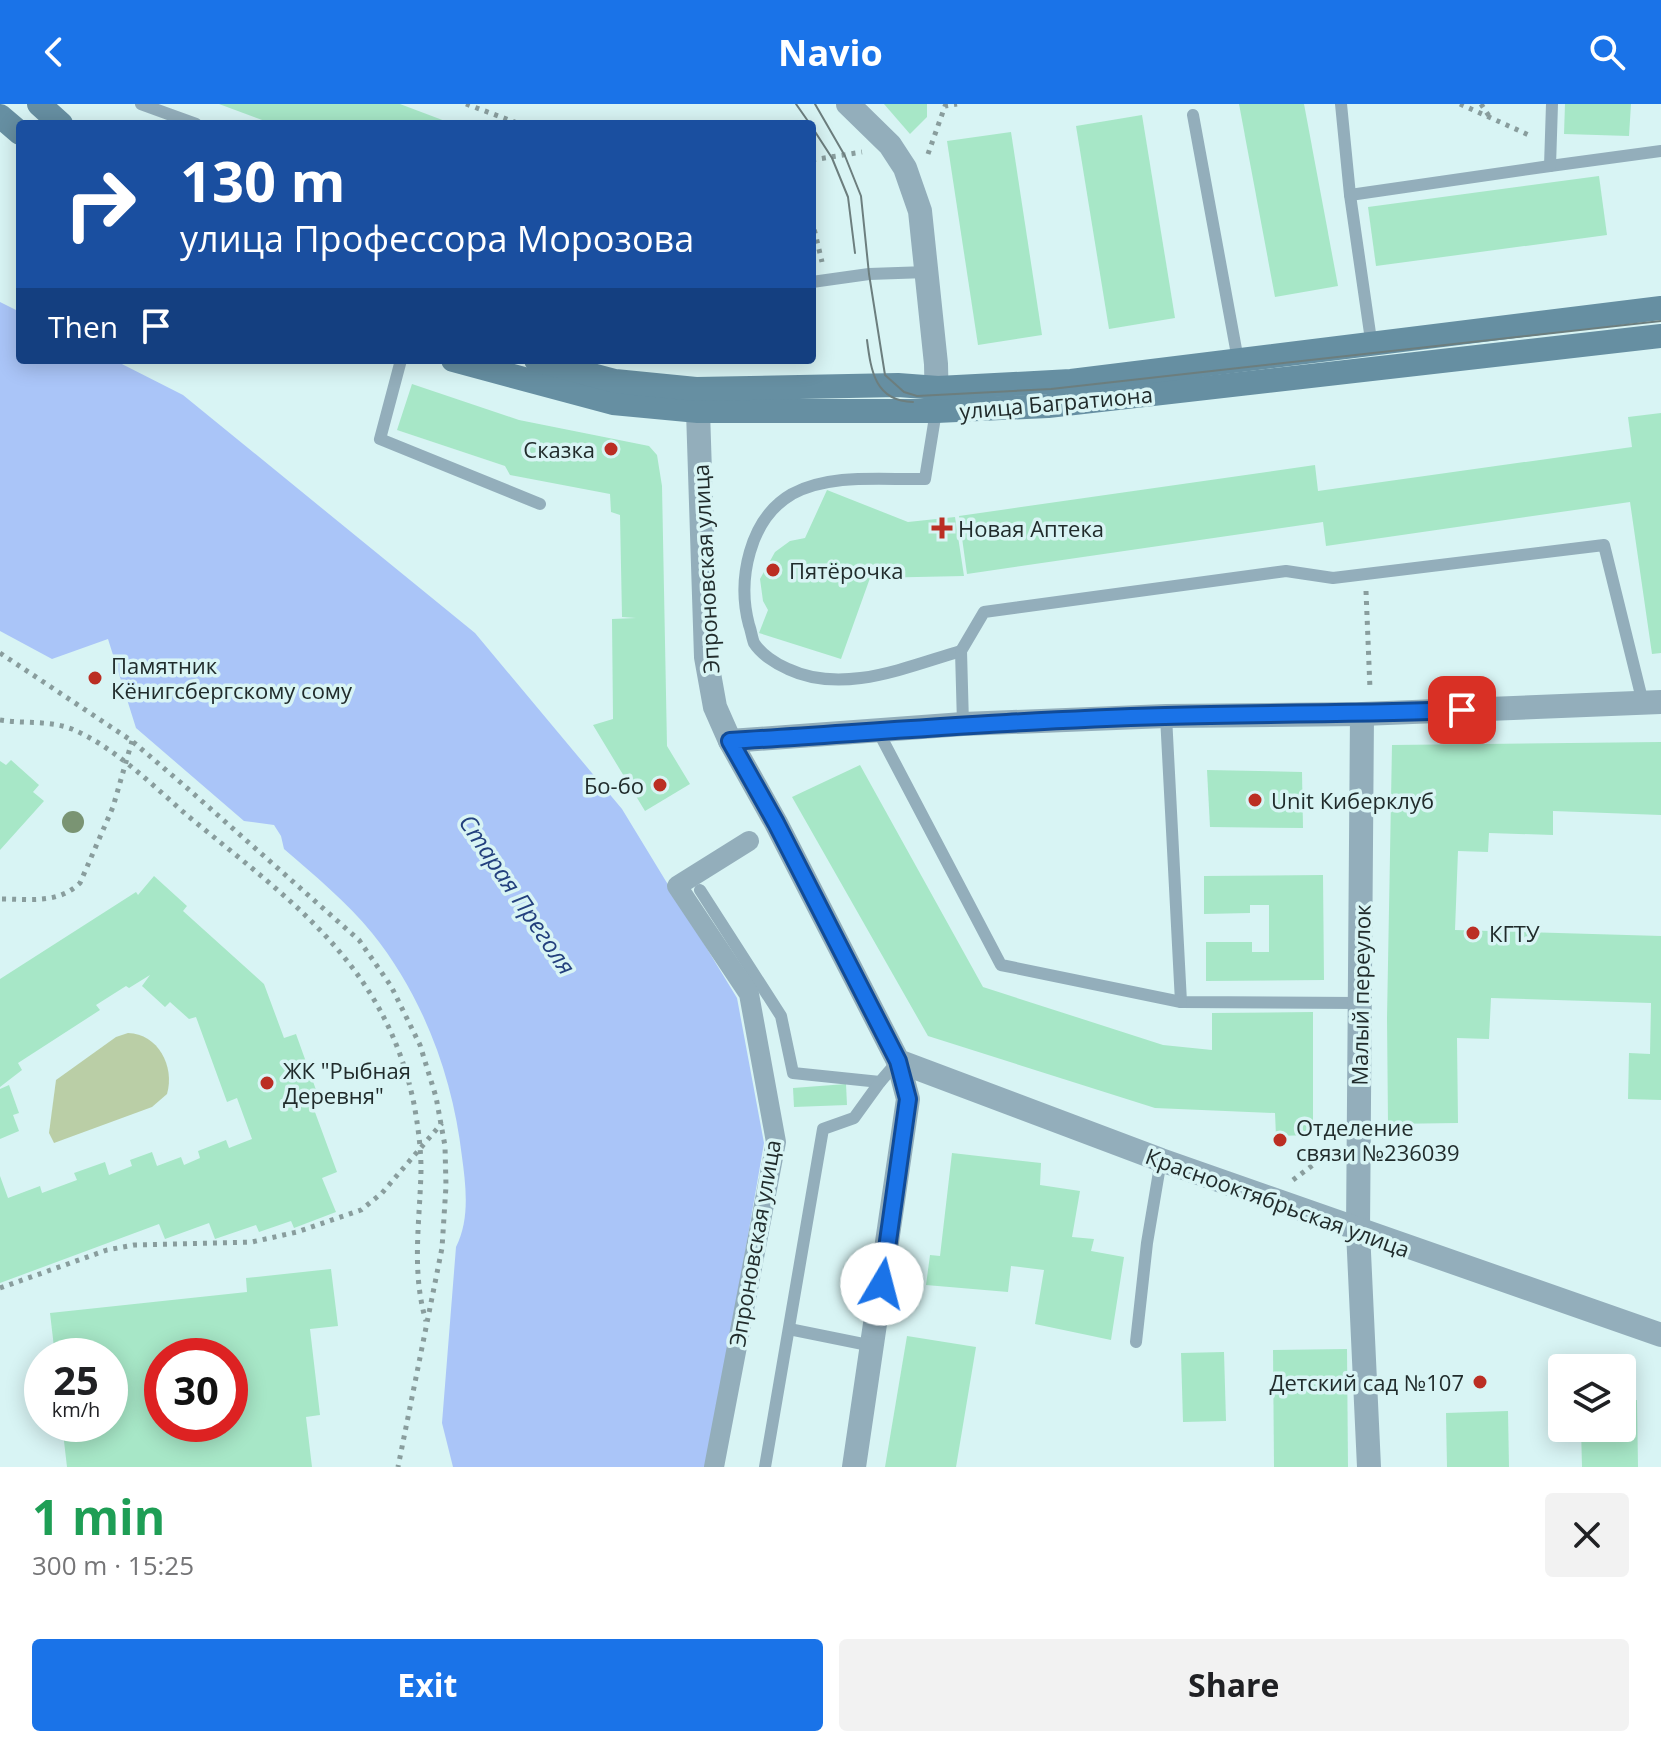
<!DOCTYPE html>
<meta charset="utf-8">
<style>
:root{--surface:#fff;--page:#f2f2f2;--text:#202124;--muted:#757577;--accent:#1a73e8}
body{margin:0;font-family:"Open Sans",sans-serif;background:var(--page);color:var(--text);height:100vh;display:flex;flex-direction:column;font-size:30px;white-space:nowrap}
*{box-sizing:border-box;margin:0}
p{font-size:26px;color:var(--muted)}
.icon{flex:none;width:44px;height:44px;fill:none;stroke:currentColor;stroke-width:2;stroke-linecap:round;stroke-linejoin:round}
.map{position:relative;height:1363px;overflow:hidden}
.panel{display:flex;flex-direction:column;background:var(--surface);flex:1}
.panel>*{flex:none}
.hud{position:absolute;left:16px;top:16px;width:800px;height:244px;border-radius:8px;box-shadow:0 4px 20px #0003;background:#1a4fa0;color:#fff;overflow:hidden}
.controls{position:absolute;left:1548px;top:1250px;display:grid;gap:16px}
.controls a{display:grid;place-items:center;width:88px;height:88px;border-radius:8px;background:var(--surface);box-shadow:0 4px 20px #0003;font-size:40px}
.speed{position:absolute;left:24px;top:1234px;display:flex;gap:16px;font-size:40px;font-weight:700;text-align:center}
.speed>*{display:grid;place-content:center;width:104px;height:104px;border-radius:50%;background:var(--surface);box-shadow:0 4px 20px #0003;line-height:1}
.speed small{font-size:20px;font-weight:400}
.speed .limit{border:12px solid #d22;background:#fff;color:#111}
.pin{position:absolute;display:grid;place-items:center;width:68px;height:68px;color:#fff;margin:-34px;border-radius:16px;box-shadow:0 4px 12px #0006}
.me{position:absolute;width:88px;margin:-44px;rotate:8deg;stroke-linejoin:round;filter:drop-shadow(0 0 6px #0008)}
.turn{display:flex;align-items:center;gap:28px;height:168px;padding:0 32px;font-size:36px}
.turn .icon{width:104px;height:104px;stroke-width:2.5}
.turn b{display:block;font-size:56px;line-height:68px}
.then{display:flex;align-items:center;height:76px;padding:0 32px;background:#0003;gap:16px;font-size:30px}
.round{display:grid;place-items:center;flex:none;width:84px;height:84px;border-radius:8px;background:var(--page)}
.headline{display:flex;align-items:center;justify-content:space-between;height:136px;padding:0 32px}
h1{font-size:48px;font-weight:700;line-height:60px;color:#1e9e55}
.primary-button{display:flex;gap:16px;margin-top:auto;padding:16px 32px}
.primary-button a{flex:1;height:92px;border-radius:8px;background:var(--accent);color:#fff;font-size:32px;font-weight:700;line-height:92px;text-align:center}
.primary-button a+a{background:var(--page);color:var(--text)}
header{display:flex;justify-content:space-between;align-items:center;height:104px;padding:0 32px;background:var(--accent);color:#fff;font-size:36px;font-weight:700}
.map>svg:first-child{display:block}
.green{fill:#bacea6}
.water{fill:#aac5f8}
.building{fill:#a7e7c7;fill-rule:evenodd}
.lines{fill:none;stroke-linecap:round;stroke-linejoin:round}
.path{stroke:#899d9d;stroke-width:5;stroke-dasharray:4 6;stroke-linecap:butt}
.service{stroke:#93aebb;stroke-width:12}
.pedestrian{stroke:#93aebb;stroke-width:20}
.minor{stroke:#93aebb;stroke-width:24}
.tertiary{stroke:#93aebb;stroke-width:24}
.secondary{stroke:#668fa2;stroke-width:24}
.tram{stroke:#6c7e7e;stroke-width:2}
.tree{fill:#7a9473}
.route-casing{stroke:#114b97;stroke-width:20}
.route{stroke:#1a73e8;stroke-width:14}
.poi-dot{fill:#bb2e23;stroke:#d8f4f4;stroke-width:3}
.labels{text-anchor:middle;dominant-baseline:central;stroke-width:7;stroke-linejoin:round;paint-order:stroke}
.street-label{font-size:22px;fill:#212c2c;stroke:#d8f4f4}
.poi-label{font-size:22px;fill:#212c2c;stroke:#d8f4f4;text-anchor:start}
.water-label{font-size:24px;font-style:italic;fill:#23407d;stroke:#d8f4f4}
</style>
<header><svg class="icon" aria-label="back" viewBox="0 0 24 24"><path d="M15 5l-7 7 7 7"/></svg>Navio<svg class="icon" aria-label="search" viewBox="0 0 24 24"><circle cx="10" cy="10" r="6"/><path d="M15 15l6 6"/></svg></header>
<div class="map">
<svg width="1661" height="1363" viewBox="0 0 1661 1363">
<rect width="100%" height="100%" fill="#d8f4f4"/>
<path class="green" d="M 128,929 C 158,930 175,962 167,990 L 152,1003 L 54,1039 L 49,1029 L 56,976 L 116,933 Z"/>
<path class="water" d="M 0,198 L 20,208 L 20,256 L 114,256 L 183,291 L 475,529 L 622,705 L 737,894 L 764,1039 L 708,1363 L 453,1363 L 442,1319 L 456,1143 C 470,1116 466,1082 462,1053 C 453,973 423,892 372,829 C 347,798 314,771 284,745 L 281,732 L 274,721 L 244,717 L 136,624 L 108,535 L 52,555 L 0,527 Z"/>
<g class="building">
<polygon points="219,0 400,0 453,20 273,20"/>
<polygon points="884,0 927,0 927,13 910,30"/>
<polygon points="1239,0 1304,0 1338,182 1275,193"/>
<polygon points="1565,0 1631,0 1629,32 1564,30"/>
<polygon points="1142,11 1175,214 1109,225 1076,22"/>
<polygon points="1011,28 1042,231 978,241 947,37"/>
<polygon points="1599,72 1607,131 1376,162 1368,103"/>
<polygon points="412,280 519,316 649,342 657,351 662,382 667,642 690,680 645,707 593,621 613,615 612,515 636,514 622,513 620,411 611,408 610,390 510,371 505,362 397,326"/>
<polygon points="1661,309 1661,549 1652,550 1630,398 1326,442 1323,418 967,470 959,412 1315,361 1318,387 1632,343 1628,313"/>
<polygon points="827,386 908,418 955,413 964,472 870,474 841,555 759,529 768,506 763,497 760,475 775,448 790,437 805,434"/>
<polygon points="1661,638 1661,711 1553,707 1553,731 1489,729 1488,748 1458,747 1455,826 1661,832 1661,996 1628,995 1629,949 1650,950 1651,899 1491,894 1489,935 1457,934 1458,1019 1388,1020 1387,914 1392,641"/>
<polygon points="11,656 39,681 33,688 44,697 0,746 0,657 6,661"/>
<polygon points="860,661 983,883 1163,941 1212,946 1212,909 1313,908 1313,1031 1276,1032 1275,1009 1155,1004 928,932 792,693"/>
<polygon points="1207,666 1302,668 1303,724 1210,723"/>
<polygon points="1323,771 1324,876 1206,877 1206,838 1252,838 1252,848 1269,848 1269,801 1250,801 1250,809 1204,810 1204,772"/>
<polygon points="154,772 187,802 183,807 264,880 284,934 296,930 320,997 312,1000 337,1068 322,1074 336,1108 294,1124 291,1117 259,1128 256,1121 215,1135 209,1119 165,1135 159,1120 0,1179 0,1072 8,1094 40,1082 42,1089 77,1076 74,1069 105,1058 109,1071 132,1062 130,1056 152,1048 157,1062 181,1053 184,1061 200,1054 198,1047 226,1036 229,1044 252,1035 237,994 227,998 196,913 189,915 170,898 165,903 142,882 150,871 129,884 126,882 96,901 100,906 18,959 22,966 0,983 0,875 136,788 138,791"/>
<polygon points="846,980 847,1001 794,1003 793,984"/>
<polygon points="9,981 19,1009 13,1011 19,1027 0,1035 0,985"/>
<polygon points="952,1049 1041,1059 1040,1081 1080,1087 1072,1133 1094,1135 1091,1147 1124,1153 1111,1236 1035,1220 1044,1166 1011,1162 1008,1188 926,1181 930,1151 940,1152"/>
<path d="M 331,1165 L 338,1222 L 310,1225 L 320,1311 L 306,1313 L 312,1363 L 67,1363 L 62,1320 L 110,1320 L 110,1252 L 55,1252 L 50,1209 L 247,1188 L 246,1174 ZM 162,1252 L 230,1252 L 230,1320 L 162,1320 Z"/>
<polygon points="907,1232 976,1243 956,1363 885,1363"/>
<polygon points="1347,1245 1348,1363 1274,1363 1273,1246"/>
<polygon points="1224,1248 1226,1317 1183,1318 1181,1249"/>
<polygon points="1637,1296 1638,1363 1582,1363 1581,1324 1622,1324 1622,1297"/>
<polygon points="1508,1307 1509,1363 1447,1363 1446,1309"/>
</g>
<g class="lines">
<g class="path">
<polyline points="466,0 520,20"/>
<polyline points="1460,0 1531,32"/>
<polyline points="1481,0 1489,12"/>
<polyline points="928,50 945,2 957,0"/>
<polyline points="812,56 862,48"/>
<polyline points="812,116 822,158"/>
<polyline points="1366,487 1370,585"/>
<polyline points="0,549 132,637 187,684 359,836 391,882 420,941 436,993 445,1042 446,1082 442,1144 398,1363"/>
<path d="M 0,616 C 24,620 49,616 72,625 C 116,644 152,681 188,712 C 291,797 385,860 414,1000 C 418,1022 421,1044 421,1066 C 420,1117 411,1167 426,1217"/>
<path d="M 2,795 C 31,795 58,800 80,779 L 113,703 L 132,637"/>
<polyline points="1293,1076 1333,1046"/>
<polyline points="0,1184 107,1146 134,1141 252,1138 297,1128 361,1106 382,1089 442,1019"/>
</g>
<g class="service">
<polyline points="141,0 196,20"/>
<polyline points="1341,0 1350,91 1372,243"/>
<polyline points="1193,11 1238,256"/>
<polyline points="1550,62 1661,47"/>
<polyline points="1350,91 1550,62 1552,0"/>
<polyline points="812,178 869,170 927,168"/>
<polyline points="401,256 380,335 540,400"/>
<path d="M 936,307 L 925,375 C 883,376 831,369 792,390 C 749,415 737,476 749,521 C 751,526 752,534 754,539 C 761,550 776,560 788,565 C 843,591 906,563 961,547"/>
<polyline points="1166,612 1181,898 1359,899"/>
<polyline points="963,620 961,547 984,508 1286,467 1333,474 1604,441 1643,599"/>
<polyline points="878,627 1001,861 1181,898"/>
<polyline points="700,786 781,912 793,969 880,978 898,957"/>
<polyline points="789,1225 873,1242"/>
<polyline points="1136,1238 1147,1139 1161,1056"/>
<polyline points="765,1363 823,1025 854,1014 880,978"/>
</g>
<polyline class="pedestrian" points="714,1363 776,1038 749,890 677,782 749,737"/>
<g class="minor">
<polyline points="848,0 890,41 905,64 920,107 936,260 937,305"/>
<polyline points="1362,610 1358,1127 1369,1363"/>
<polyline points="730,637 963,620 1166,612 1362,610 1661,598"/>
<polyline points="854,1363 908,995 898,957"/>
</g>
<polyline class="tertiary" points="698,307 706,553 715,603 730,637 776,719 898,957 1161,1056 1661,1231"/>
<g class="secondary">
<polyline points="39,0 61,20"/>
<polyline points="0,12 20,29"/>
<polyline points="453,256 613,299 698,307 936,307 1048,302 1661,232"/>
<polyline points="536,256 615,277 696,285 898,281 938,284 1071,277 1661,204"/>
</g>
<g class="tram">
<polyline points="796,0 810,20"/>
<polyline points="815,0 845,52 861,92 869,170 885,271 904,288 917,292 1051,285 1661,217"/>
<polyline points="812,23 832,54 848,93 855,149"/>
<path d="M 867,236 C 871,267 875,297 913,298"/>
</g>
</g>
<circle class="tree" cx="73" cy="718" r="11"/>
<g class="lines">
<defs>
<path id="route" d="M 882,1180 L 908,995 L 898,957 L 776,719 L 730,637 C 875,628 1020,616 1165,612 C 1264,609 1363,610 1462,606"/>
</defs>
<use href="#route" class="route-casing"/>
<use href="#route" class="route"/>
</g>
<g class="poi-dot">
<circle cx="611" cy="345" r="8"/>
<path d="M938 412h8v8h8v8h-8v8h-8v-8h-8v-8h8z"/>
<circle cx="773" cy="466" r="8"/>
<circle cx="95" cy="574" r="8"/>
<circle cx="660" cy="681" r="8"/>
<circle cx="1255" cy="696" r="8"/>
<circle cx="1473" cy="829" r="8"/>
<circle cx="267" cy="979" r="8"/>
<circle cx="1280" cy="1036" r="8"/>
<circle cx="1480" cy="1278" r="8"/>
</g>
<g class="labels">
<g class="street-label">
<text transform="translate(1056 298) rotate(-5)">улица Багратиона</text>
<text transform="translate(705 465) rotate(-93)">Эпроновская улица</text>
<text transform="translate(1360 891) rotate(-89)">Малый переулок</text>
<text transform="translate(1278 1098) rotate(20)">Краснооктябрьская улица</text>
<text transform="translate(754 1139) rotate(-80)">Эпроновская улица</text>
</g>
<g class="poi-label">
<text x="595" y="345" text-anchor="end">Сказка</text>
<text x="958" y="424">Новая Аптека</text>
<text x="789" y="466">Пятёрочка</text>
<text x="111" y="561">Памятник<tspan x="111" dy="25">Кёнигсбергскому сому</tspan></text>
<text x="644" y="681" text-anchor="end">Бо-бо</text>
<text x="1271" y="696">Unit Киберклуб</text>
<text x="1489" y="829">КГТУ</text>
<text x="283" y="966">ЖК "Рыбная<tspan x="283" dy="25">Деревня"</tspan></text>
<text x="1296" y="1023">Отделение<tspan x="1296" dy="25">связи №236039</tspan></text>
<text x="1464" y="1278" text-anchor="end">Детский сад №107</text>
</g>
<g class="water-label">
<text transform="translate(518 790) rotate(56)">Старая Преголя</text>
</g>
</g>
</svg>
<div class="controls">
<a><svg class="icon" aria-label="layers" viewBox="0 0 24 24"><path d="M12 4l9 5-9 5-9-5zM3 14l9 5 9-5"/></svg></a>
</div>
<div class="speed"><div>25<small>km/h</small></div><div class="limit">30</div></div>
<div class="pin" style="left:1462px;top:606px;background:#d93025"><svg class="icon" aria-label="arrive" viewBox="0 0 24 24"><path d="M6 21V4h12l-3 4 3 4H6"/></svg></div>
<svg class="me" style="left:882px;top:1180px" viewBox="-20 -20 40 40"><circle r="19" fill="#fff"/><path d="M0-13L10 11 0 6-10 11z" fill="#1a73e8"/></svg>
<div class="hud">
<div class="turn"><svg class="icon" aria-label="right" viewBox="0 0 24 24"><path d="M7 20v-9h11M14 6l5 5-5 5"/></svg><div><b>130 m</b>улица Профессора Морозова</div></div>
<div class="then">Then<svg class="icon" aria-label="arrive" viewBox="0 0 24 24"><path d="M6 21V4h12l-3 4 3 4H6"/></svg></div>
</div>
</div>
<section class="panel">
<div class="headline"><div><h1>1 min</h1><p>300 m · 15:25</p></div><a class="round"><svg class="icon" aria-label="close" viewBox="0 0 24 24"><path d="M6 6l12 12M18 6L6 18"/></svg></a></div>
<div class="primary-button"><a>Exit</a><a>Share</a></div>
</section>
